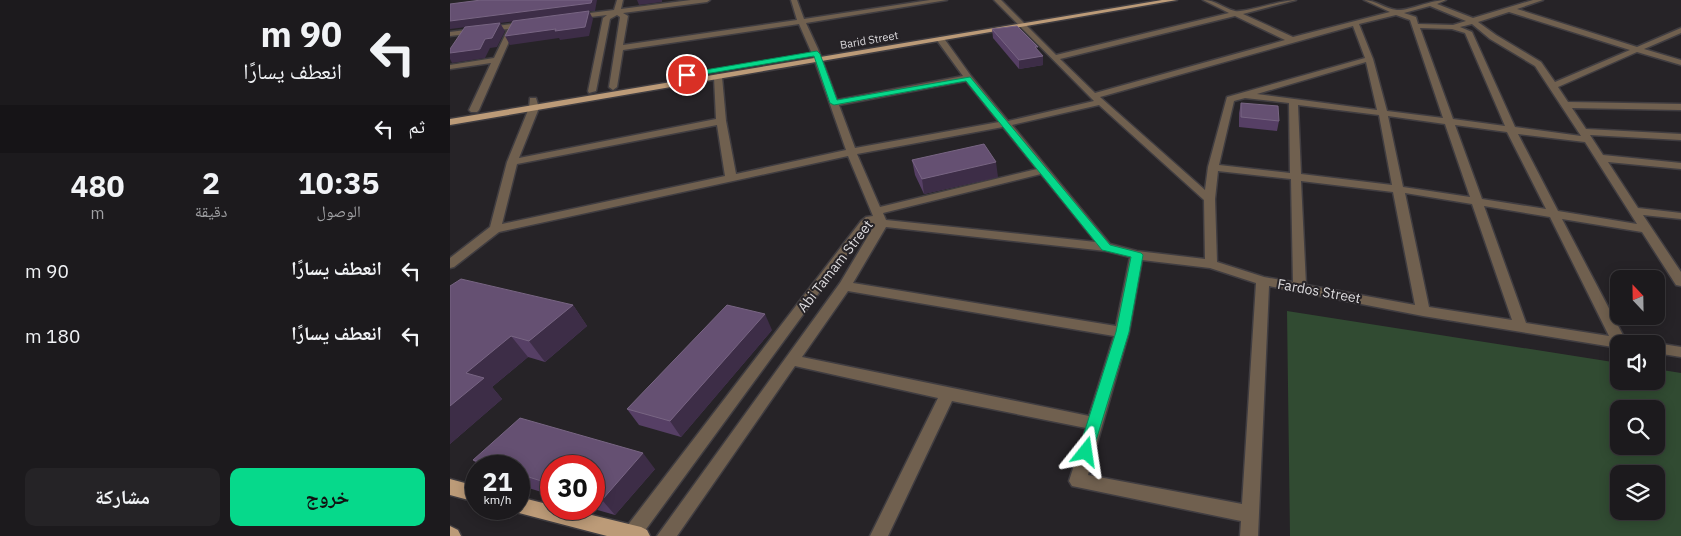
<!DOCTYPE html>
<html lang="ar">
<meta charset="utf-8">
<style>
:root{--surface:#1c1a1d;--page:#252326;--text:#f1f3f6;--muted:#a0a1a4;--line:#3a383b;--accent:#06d98b}
body{margin:0;font-family:"IBM Plex Sans","Noto Naskh Arabic",sans-serif;background:var(--page);color:var(--text);direction:rtl;height:100vh;display:flex;flex-direction:column;font-size:19px;white-space:nowrap}
*{box-sizing:border-box;margin:0}
p{font-size:16px;color:var(--muted)}
.icon{flex:none;width:28px;height:28px;fill:none;stroke:currentColor;stroke-width:2;stroke-linecap:round;stroke-linejoin:round}
.map{position:relative;flex:1;overflow:hidden;direction:ltr}
.drawer{display:flex;flex-direction:column;background:var(--surface);width:450px}
.drawer>*{flex:none}
.guide{background:#1c1a1d;color:var(--text);overflow:hidden}
.needle{width:32px;rotate:338deg}
.buttons{position:absolute;left:1160px;top:270px;display:grid;gap:10px}
.buttons a{display:grid;place-items:center;width:55px;height:55px;border-radius:10px;background:var(--surface);box-shadow:0 2px 12px #0003,0 0 0 1px var(--line);font-size:25px}
.speed{position:absolute;left:15px;top:455px;display:flex;gap:10px;font-size:25px;font-weight:700;text-align:center}
.speed>*{display:grid;place-content:center;width:65px;height:65px;border-radius:50%;background:var(--surface);box-shadow:0 2px 12px #0003,0 0 0 1px var(--line);line-height:1}
.speed small{font-size:12px;font-weight:400}
.speed .limit{border:8px solid #d22;background:#fff;color:#111}
.pin{position:absolute;display:grid;place-items:center;width:42px;height:42px;color:#fff;margin:-21px;border:2px solid #fff;border-radius:50%;box-shadow:0 1px 5px #0007}
.me{position:absolute;width:55px;margin:-28px;rotate:15deg;stroke-linejoin:round;filter:drop-shadow(0 0 4px #0008)}
.turn{display:flex;align-items:center;gap:18px;height:105px;padding:0 25px;font-size:22px}
.turn .icon{width:65px;height:65px;stroke-width:2.5}
.turn b{display:block;font-size:35px;line-height:42px}
.then{display:flex;align-items:center;height:48px;padding:0 25px;background:#0003;gap:10px;font-size:19px}
.eta{display:flex;justify-content:space-evenly;align-items:center;height:85px;text-align:center}
.eta b{font-size:30px;font-weight:700;line-height:35px}
.action{display:flex;gap:10px;margin-top:auto;padding:10px 25px}
.action a{flex:1;height:58px;border-radius:10px;background:var(--accent);color:#111;font-size:20px;font-weight:700;line-height:58px;text-align:center}
.action a+a{background:var(--page);color:var(--text)}
ul{padding:0;list-style:none}
li{display:flex;align-items:center;gap:15px;height:65px;padding:0 25px}
li div{flex:1}
li b{display:block;font-size:19px}
li em{font-style:normal}
main{display:flex;flex:1;min-height:0}
.map>svg:first-child{display:block}
.green{fill:#314b32;fill-rule:evenodd}
.lines{fill:none;stroke-linecap:round;stroke-linejoin:round}
.minor-casing{stroke:#403d41;stroke-width:3}
.major-casing{stroke:#403d41;stroke-width:3}
.minor{fill:#70604f;fill-rule:evenodd}
.major{fill:#bc9b78;fill-rule:evenodd}
.wall{fill:#563f65}
.shaded-wall{fill:#3d2d47}
.building{fill:#655072;stroke:#786583}
.route{fill:#06d98b;stroke:#048d5a}
.labels{text-anchor:middle;dominant-baseline:central;stroke-width:4;stroke-linejoin:round;paint-order:stroke}
.far-street-label{font-size:11px;fill:#dddbde;stroke:#262327}
.street-label{font-size:14px;fill:#dddbde;stroke:#262327}
</style>
<main>
<div class="map">
<svg width="1231" height="536" viewBox="0 0 1231 536">
<rect width="100%" height="100%" fill="#262327"/>
<path class="green" d="M 837,311 L 1169,363 L 1169,381 L 1206,381 L 1206,369 L 1231,373 L 1231,536 L 840,536 ZM 1169,409 L 1206,409 L 1206,446 L 1169,446 ZM 1169,474 L 1206,474 L 1206,511 L 1169,511 Z"/>
<g class="lines">
<defs>
<g id="minor">
<path d="M 167,0 L 173,0 L 171,9 L 241,0 L 260,0 L 257,2 L 173,13 L 178,16 L 173,45 L 347,20 L 341,0 L 347,0 L 354,19 L 480,0 L 497,0 L 356,23 L 368,49 L 387,100 L 513,76 L 486,39 L 490,37 L 493,37 L 521,76 L 558,121 L 644,101 L 544,0 L 551,0 L 606,55 L 779,13 L 753,0 C 766,0 773,8 785,11 C 794,13 831,0 846,0 L 793,14 L 843,37 L 940,12 L 914,0 C 926,0 935,9 947,10 C 958,11 981,0 996,0 L 987,4 L 1023,18 L 1083,0 L 1093,0 L 1067,9 L 1187,47 L 1231,28 L 1231,33 L 1194,49 L 1231,60 L 1231,65 L 1187,52 L 1108,87 L 1118,102 L 1231,104 L 1231,110 L 1122,108 L 1136,129 L 1231,134 L 1231,140 L 1140,135 L 1153,155 L 1231,163 L 1231,169 L 1158,162 L 1188,208 L 1231,213 L 1231,219 L 1193,215 L 1231,272 L 1231,286 L 1226,285 L 1192,232 L 1112,219 L 1175,339 L 1181,340 L 1183,344 L 1169,344 L 1169,348 L 973,316 L 819,286 L 808,536 L 790,536 L 791,521 L 622,486 L 619,481 L 636,428 L 502,401 L 438,536 L 420,536 L 488,398 L 345,366 L 227,536 L 207,536 L 390,283 L 424,226 L 418,226 L 191,536 L 171,536 L 174,530 L 411,221 L 416,217 L 423,216 L 398,156 L 49,232 L 4,267 L 0,268 L 0,258 L 40,227 L 57,162 L 79,108 L 80,98 L 86,98 L 89,108 L 69,158 L 266,119 L 264,77 L 268,74 L 272,77 L 276,121 L 286,174 L 396,150 L 363,56 L 349,24 L 173,50 L 167,87 L 163,90 L 159,87 L 170,17 L 167,15 L 160,19 L 146,91 L 139,93 L 138,91 L 153,18 L 157,15 L 124,19 L 120,17 L 124,15 L 164,10 ZM 980,6 L 1016,21 L 1003,25 L 968,24 L 966,17 L 954,13 ZM 1059,12 L 1180,50 L 1105,82 L 1091,62 L 1046,35 L 1028,22 ZM 946,15 L 960,20 L 993,118 L 937,111 L 923,59 L 909,24 ZM 785,16 L 835,40 L 645,93 L 610,59 ZM 1022,24 L 1040,39 L 1085,66 L 1131,136 L 1065,127 L 1022,32 L 1010,27 ZM 903,26 L 915,58 L 777,97 L 758,167 L 755,190 L 650,97 ZM 970,28 L 1002,29 L 1015,33 L 1055,126 L 1003,119 ZM 916,62 L 927,110 L 807,94 ZM 516,81 L 549,122 L 405,148 L 389,105 ZM 795,98 L 839,103 L 840,173 L 769,165 L 784,101 ZM 649,105 L 754,200 L 755,259 L 687,251 L 660,244 L 562,125 ZM 848,105 L 929,115 L 942,185 L 851,174 ZM 938,116 L 995,124 L 1020,197 L 953,187 ZM 267,125 L 275,176 L 52,224 L 67,164 ZM 1005,125 L 1057,132 L 1096,209 L 1032,199 ZM 553,127 L 587,169 L 430,207 L 407,154 ZM 1068,134 L 1135,142 L 1187,224 L 1108,211 ZM 768,171 L 841,179 L 843,282 L 814,277 L 767,262 L 765,199 ZM 591,174 L 646,242 L 436,220 L 433,213 ZM 851,181 L 943,192 L 965,305 L 856,285 ZM 955,193 L 1022,204 L 1062,320 L 979,307 ZM 1034,206 L 1100,217 L 1159,336 L 1076,323 ZM 436,227 L 656,251 L 680,257 L 666,326 L 403,283 ZM 692,260 L 760,268 L 806,283 L 792,504 L 638,475 L 679,332 ZM 398,291 L 664,336 L 639,416 L 352,357 Z"/>
<polygon points="77,22 80,22 80,26 65,28 29,110 27,112 21,112 19,110 41,63 0,69 0,65 44,58 58,29 0,36 0,32"/>
<polygon points="1206,343 1231,347 1231,357 1206,353 1206,344 1203,344"/>
</g>
<g id="major">
<polygon points="712,0 727,0 0,125 0,119"/>
<polygon points="0,479 26,486 26,502 0,495"/>
<polygon points="69,497 101,505 101,509 117,509 191,527 197,530 200,536 157,536 69,513 62,509 69,509"/>
<polygon points="0,526 8,530 11,536 0,536"/>
</g>
</defs>
<use href="#minor" class="minor-casing"/>
<use href="#major" class="major-casing"/>
<use href="#minor" class="minor"/>
<use href="#major" class="major"/>
</g>
<g class="wall">
<polygon points="542,29 588,51 593,56 593,65 569,69 543,38"/>
<polygon points="791,103 829,121 827,131 789,127 789,113"/>
<polygon points="462,160 548,177 474,194 465,175"/>
<polygon points="0,286 123,305 137,326 95,362 78,357 42,387 52,399 0,444"/>
<polygon points="322,330 231,437 189,425 177,409"/>
<polygon points="23,460 205,469 165,515 144,509 144,466 101,466 101,495 69,485 69,466 29,466"/>
</g>
<g class="shaded-wall">
<polygon points="142,0 147,0 145,11 139,11 143,19 139,36 110,40 109,38 60,45 55,36 139,11 50,23 55,31 47,47 40,48 35,58 2,63 0,59 0,53 35,39 50,23 0,29 0,21"/>
<polygon points="187,0 212,0 212,2 189,5"/>
<polygon points="593,56 593,65 569,69 569,60"/>
<polygon points="546,162 548,177 474,194 472,179"/>
<polygon points="123,305 137,326 95,362 79,341"/>
<polygon points="315,314 322,330 231,437 220,421"/>
<polygon points="61,336 78,357 42,387 52,399 0,444 0,406 16,373"/>
<polygon points="193,453 205,469 165,515 152,500"/>
</g>
<g class="building">
<polygon points="31,0 142,0 141,3 0,21 0,4"/>
<polygon points="139,11 135,27 105,31 106,29 55,36 63,21"/>
<polygon points="50,23 42,38 35,39 30,49 0,53 0,49 15,27"/>
<polygon points="567,26 588,47 585,47 593,56 569,60 542,29"/>
<polygon points="791,103 828,106 829,121 791,117"/>
<polygon points="534,144 546,162 472,179 462,160"/>
<polygon points="11,279 123,305 79,341 61,336 16,373 34,378 0,406 0,286"/>
<polygon points="277,305 315,314 220,421 177,409"/>
<polygon points="70,418 193,453 152,500 144,497 144,466 101,466 101,484 69,474 69,466 43,466 23,460"/>
</g>
<polygon class="route" points="367,51 370,54 387,100 520,77 660,245 691,253 693,255 679,332 641,457 636,458 630,457 628,452 666,332 681,257 652,250 516,81 384,105 380,103 364,56 237,77 233,75 237,73"/>
<g class="labels">
<g class="far-street-label">
<text transform="translate(419 40) rotate(-10)">Barid Street</text>
</g>
<g class="street-label">
<text transform="translate(385 266) rotate(-52)">Abi Tamam Street</text>
<text transform="translate(869 291) rotate(10)">Fardos Street</text>
</g>
</g>
</svg>
<div class="buttons">
<a><svg class="needle" viewBox="-14 -14 28 28"><path d="M0-13l5 13h-10z" fill="#e53935"/><path d="M0 13l5-13h-10z" fill="#a0a1a4"/></svg></a>
<a><svg class="icon" aria-label="sound" viewBox="0 0 24 24"><path d="M4 9h4l5-4v14l-5-4H4zM17 9q2 3 0 6"/></svg></a>
<a><svg class="icon" aria-label="search" viewBox="0 0 24 24"><circle cx="10" cy="10" r="6"/><path d="M15 15l6 6"/></svg></a>
<a><svg class="icon" aria-label="layers" viewBox="0 0 24 24"><path d="M12 4l9 5-9 5-9-5zM3 14l9 5 9-5"/></svg></a>
</div>
<div class="speed"><div>21<small>km/h</small></div><div class="limit">30</div></div>
<div class="pin" style="left:237px;top:75px;background:#d93025"><svg class="icon" aria-label="arrive" viewBox="0 0 24 24"><path d="M6 21V4h12l-3 4 3 4H6"/></svg></div>
<svg class="me" style="left:636px;top:452px" viewBox="-20 -20 40 40"><path d="M0-17L14 15 0 8-14 15z" fill="#06d98b" stroke="#fff" stroke-width="4"/></svg>
</div>
<section class="drawer">
<div class="guide">
<div class="turn"><svg class="icon" aria-label="left" viewBox="0 0 24 24"><path d="M17 20v-9H6M10 6l-5 5 5 5"/></svg><div><b>90 m</b>انعطف يسارًا</div></div>
<div class="then">ثم<svg class="icon" aria-label="left" viewBox="0 0 24 24"><path d="M17 20v-9H6M10 6l-5 5 5 5"/></svg></div>
</div>
<div class="eta">
<div><b>10:35</b><p>الوصول</p></div>
<div><b>2</b><p>دقيقة</p></div>
<div><b>480</b><p>m</p></div>
</div>
<ul>
<li><svg class="icon" aria-label="left" viewBox="0 0 24 24"><path d="M17 20v-9H6M10 6l-5 5 5 5"/></svg><div><b>انعطف يسارًا</b></div><em>90 m</em></li>
<li><svg class="icon" aria-label="left" viewBox="0 0 24 24"><path d="M17 20v-9H6M10 6l-5 5 5 5"/></svg><div><b>انعطف يسارًا</b></div><em>180 m</em></li>
</ul>
<div class="action"><a>خروج</a><a>مشاركة</a></div>
</section>
</main>
